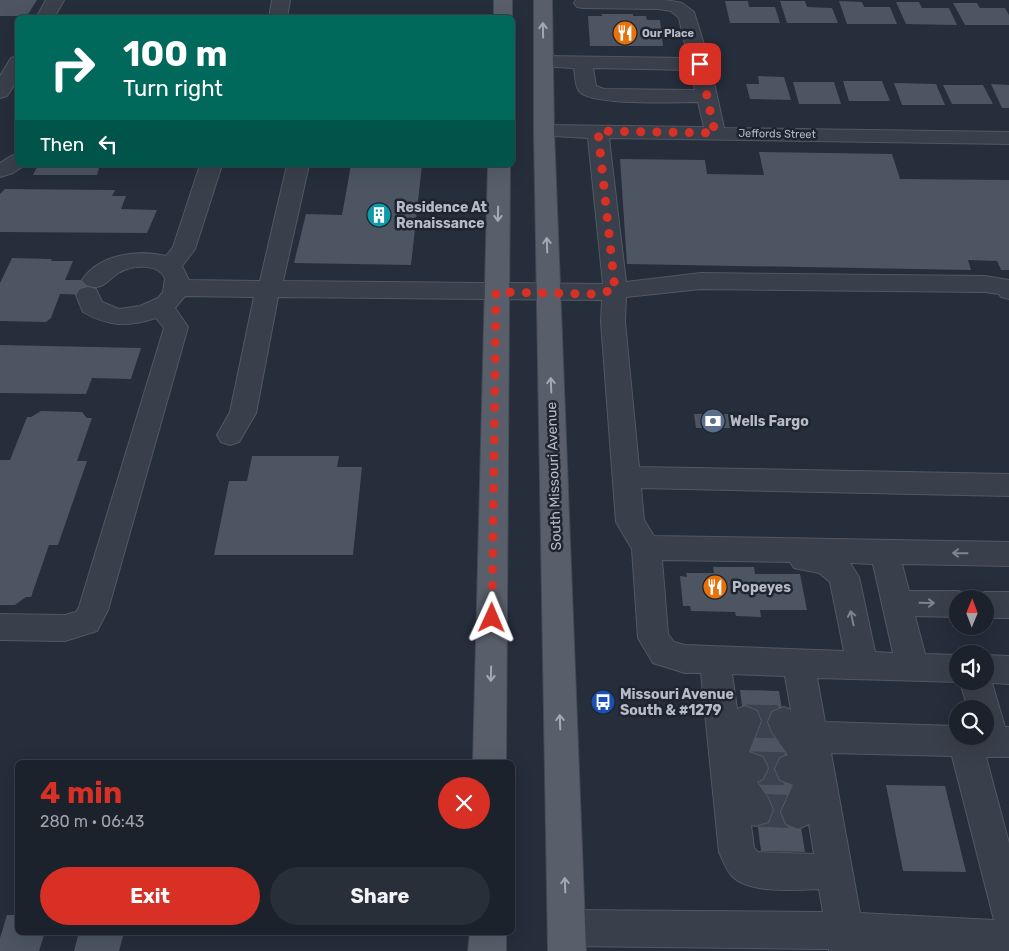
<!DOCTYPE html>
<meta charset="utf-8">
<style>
:root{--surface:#1c222c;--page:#292f38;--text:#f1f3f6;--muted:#a0a4a9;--line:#3a3f48;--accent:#d93025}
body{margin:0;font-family:Rubik,sans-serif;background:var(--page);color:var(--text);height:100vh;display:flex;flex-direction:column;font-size:19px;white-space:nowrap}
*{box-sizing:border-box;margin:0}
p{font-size:16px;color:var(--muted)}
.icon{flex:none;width:28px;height:28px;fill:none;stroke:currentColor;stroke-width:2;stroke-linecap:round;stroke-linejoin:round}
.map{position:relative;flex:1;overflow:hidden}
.details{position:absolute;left:15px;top:760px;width:500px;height:175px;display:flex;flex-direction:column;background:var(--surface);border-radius:8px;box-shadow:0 5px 20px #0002,0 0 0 1px var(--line)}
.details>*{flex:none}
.hud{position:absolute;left:15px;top:15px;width:500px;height:152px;border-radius:8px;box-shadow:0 5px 20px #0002,0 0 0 1px var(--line);background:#00695c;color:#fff;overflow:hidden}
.needle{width:32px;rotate:1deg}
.buttons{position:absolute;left:949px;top:590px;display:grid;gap:10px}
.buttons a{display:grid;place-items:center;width:45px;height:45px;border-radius:50%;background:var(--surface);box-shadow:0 5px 20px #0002,0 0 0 1px var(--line);font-size:25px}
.pin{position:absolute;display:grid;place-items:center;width:42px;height:42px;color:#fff;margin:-21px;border-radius:10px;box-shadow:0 2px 8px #0006}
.me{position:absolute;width:55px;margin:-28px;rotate:1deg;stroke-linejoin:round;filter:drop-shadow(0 0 4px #0008)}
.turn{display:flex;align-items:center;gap:18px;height:105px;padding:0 25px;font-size:22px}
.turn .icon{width:65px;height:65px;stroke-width:2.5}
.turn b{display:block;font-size:35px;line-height:42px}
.then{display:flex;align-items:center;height:48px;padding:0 25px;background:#0003;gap:10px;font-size:19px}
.round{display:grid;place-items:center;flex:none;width:52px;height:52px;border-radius:26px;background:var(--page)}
.overview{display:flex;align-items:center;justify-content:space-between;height:85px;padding:0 25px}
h1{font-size:30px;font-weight:700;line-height:38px;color:var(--accent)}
.action{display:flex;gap:10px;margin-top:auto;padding:10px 25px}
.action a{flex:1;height:58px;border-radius:30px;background:var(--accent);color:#fff;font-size:20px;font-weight:700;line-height:58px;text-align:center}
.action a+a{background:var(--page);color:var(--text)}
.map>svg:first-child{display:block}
.building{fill:#4d5563}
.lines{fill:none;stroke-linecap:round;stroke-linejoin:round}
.minor-tunnel{stroke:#3c4250;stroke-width:33;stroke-dasharray:33 16;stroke-linecap:butt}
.minor-casing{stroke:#525863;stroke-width:2}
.major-casing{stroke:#434954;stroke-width:2}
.minor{fill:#3a404b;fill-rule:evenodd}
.major{fill:#585f6b;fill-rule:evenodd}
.oneway{stroke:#a3a9b4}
.oneway2{stroke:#7e848f}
.route{stroke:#d93025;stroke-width:9;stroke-dasharray:0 16.2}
.labels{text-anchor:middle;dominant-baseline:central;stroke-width:5;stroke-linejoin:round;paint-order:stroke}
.far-poi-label{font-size:11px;font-weight:bold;fill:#b6bbc6;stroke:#1f2530;text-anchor:start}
.far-street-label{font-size:11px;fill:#b6bbc6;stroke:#1f2530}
.poi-label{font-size:14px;font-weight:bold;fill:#b6bbc6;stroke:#1f2530;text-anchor:start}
.street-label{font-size:14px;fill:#b6bbc6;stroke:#1f2530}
</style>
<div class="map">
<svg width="1009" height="951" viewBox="0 0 1009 951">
<rect width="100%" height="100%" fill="#262d3b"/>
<g class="building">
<polygon points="0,0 37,0 27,16 0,16"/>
<polygon points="725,1 748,1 749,7 775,7 780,23 730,23"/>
<polygon points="780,1 805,1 807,7 832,8 838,23 787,23"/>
<polygon points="839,1 862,2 864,7 890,7 897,24 847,24"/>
<polygon points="896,2 919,2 922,8 949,8 957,25 906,24"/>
<polygon points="953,3 977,3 980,8 1005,8 1009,15 1009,25 965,25"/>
<polygon points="602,14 633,14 633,16 646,16 647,20 660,20 663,46 590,46 588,16 602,16"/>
<polygon points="758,76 784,77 791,100 750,99 746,84 759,84"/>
<polygon points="843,81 882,81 890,101 849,101"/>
<polygon points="793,82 834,82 841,104 799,104"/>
<polygon points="894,83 936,84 945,105 902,105"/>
<polygon points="991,84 1009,85 1009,108 1002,108"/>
<polygon points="943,85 983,85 993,104 952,104"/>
<polygon points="759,152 892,154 900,179 1009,180 1009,270 1001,270 997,261 968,260 971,270 627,264 620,159 705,160 707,174 764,175"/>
<polygon points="38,165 100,165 97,175 33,175"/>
<polygon points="351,165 422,165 411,265 294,263 306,214 342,215"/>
<polygon points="5,189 115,190 112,196 126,196 121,209 157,210 147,233 0,232 0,194"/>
<polygon points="12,258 52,259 51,261 73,261 65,280 98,280 92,295 60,294 51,318 46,322 0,321 0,283"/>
<polygon points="0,345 141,348 131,379 92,378 86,394 0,393"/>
<polygon points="41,411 82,412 87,418 92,418 77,461 87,461 58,545 49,545 31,597 26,597 15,605 0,605 0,460 10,460 27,417 31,417"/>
<polygon points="694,414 729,414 731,428 696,428"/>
<polygon points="252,456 339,456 337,467 362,467 353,555 214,555 229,481 247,481"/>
<polygon points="713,567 754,567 755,574 800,574 807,610 760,610 761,617 736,616 735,612 691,611 690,606 683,606 680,576 687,577 686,573 714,573"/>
<polygon points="740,690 779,691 805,852 761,851"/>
<polygon points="886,785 945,786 966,872 903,871"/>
<polygon points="7,915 18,915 18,932 45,932 39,951 0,951 0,938"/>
<polygon points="79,932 124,932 119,951 74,951"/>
</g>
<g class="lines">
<g class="minor-tunnel">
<polyline points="745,721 784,722"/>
<polyline points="751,768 792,769"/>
<polyline points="756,810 798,812"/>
</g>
<defs>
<g id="minor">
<polygon points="46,0 64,0 54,18 36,18"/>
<polygon points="272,0 290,0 287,18 269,18"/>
<path d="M 576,0 L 666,0 L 682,3 L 694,12 L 710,64 L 724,128 L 1009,132 L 1009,144 L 609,138 L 626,282 L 701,273 L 985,276 L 1009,280 L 1009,299 L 1001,297 L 999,294 L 985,292 L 701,289 L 626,297 L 625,322 L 639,467 L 1009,474 L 1009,496 L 641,488 L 644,520 L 654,536 L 1009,542 L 1009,566 L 902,564 L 909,591 L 958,591 L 969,595 L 970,599 L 958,599 L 958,617 L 915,616 L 925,654 L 958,655 L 958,681 L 985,681 L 985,655 L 1009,656 L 1009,684 L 992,683 L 1005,727 L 1009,727 L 1009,757 L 986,757 L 1009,843 L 1009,951 L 829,951 L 829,949 L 566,946 L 553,941 L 548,928 L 553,915 L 566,910 L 823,912 L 819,889 C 797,890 749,894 732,876 C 726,870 723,860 719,852 L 701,673 L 685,673 L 653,663 L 638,638 L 632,549 L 616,522 L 601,322 L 602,300 L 278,297 L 256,413 L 239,442 L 230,445 L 221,442 L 217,435 L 230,412 L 254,297 L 185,296 L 175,308 L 188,327 L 108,610 L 97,631 L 65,641 L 0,640 L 0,614 L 65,615 L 76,612 L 79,607 L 164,328 L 156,318 C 127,327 110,327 83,312 L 76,295 L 80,289 L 88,287 L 96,289 L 102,302 L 119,309 L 140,306 L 158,298 L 163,292 L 165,279 C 159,263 133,265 120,272 C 113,276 108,283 101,286 C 95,288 91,287 86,285 L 82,280 C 99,254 138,249 166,256 L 173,247 L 200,165 L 222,165 L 195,249 L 182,266 L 189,280 L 260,281 L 287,165 L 309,165 L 283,281 L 603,284 L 588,138 L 537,135 L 534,131 L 537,127 L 544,125 L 704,127 L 698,102 C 677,102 589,106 579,91 C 575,86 575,75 574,68 L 537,66 L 535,62 L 537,58 L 544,56 L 688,58 L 679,18 L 671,11 L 658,9 L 583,8 L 577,7 L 574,3 ZM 593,68 L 691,70 L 695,90 L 604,89 L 596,86 ZM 662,560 L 790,562 L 794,568 L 819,573 L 830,582 L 844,651 L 685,645 L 674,642 L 668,634 ZM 850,563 L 873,564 L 893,653 L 875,652 L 859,577 ZM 732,674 L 785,676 L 791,710 L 784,707 L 772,712 L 768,722 L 772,732 L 788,755 L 780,758 L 775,769 L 780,780 L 793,785 L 781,812 L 786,824 L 798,829 L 809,824 L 814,854 L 758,852 L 754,848 L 751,825 L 756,826 L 768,822 L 773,810 L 768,798 L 757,782 L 763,779 L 768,768 L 763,757 L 749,752 L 761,721 L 757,711 L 745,706 L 737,709 ZM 817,678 L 960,682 L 968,709 L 985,709 L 985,736 L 958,736 L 958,726 L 825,722 ZM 831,753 L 952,756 L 994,920 L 860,913 Z"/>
<polygon points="18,56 18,79 7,96 0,98 0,76 11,58"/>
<polygon points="18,154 18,165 25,165 13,173 0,177 0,163 11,156"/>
<polygon points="985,592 1009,592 1009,618 985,618 985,599 973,599 974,596"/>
</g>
<g id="major">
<rect x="494" y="0" width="18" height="18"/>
<polygon points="534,0 552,0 554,131 586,951 548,951 534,131"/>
<polygon points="488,165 510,165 506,762 473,762"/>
<polygon points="470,932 506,932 506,951 468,951"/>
</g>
</defs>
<use href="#minor" class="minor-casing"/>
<use href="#major" class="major-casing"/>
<use href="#minor" class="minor"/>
<use href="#major" class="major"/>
</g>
<defs><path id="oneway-shaft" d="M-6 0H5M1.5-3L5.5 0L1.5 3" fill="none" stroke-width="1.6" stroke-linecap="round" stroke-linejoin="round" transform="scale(1.25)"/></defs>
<g class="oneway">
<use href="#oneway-shaft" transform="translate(543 30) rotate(-91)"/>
<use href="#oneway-shaft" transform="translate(498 214) rotate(91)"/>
<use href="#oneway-shaft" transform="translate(547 245) rotate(-92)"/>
<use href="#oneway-shaft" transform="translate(551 385) rotate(-92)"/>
<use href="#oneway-shaft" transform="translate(491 674) rotate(91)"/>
<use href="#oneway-shaft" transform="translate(560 722) rotate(-92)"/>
<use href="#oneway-shaft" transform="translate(565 885) rotate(-92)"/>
</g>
<g class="oneway2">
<use href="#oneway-shaft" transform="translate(960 553) rotate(-179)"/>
<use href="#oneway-shaft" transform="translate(927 603) rotate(1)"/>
<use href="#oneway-shaft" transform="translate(852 618) rotate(-102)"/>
</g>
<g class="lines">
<polyline class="route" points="492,618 496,292 593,294 615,290 598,131 715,133 700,64"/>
</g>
<defs>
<symbol id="restaurant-disc" viewBox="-11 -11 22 22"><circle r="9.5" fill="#e8710a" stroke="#1f2530"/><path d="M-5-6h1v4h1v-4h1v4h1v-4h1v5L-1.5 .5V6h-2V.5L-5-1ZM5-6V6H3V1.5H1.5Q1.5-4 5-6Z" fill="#fff"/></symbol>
<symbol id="building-disc" viewBox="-11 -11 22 22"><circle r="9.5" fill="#0f9aa8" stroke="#1f2530"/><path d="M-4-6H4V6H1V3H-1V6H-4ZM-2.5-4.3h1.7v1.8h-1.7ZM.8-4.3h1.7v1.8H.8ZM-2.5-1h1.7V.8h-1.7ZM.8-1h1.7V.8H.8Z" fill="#fff"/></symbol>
<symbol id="bank-disc" viewBox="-11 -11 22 22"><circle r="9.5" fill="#5c6f8a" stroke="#1f2530"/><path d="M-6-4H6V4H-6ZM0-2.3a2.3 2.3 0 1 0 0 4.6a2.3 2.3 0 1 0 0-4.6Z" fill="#fff"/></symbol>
<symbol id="bus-disc" viewBox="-11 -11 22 22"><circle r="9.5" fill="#1a4fb4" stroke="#1f2530"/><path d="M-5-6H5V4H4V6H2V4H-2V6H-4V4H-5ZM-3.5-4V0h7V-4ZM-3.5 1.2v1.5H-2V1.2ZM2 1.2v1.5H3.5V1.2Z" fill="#fff"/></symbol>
</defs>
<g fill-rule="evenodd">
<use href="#restaurant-disc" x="611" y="19" width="28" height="28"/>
<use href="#building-disc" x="365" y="201" width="28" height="28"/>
<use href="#bank-disc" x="699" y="407" width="28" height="28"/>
<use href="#restaurant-disc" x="701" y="573" width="28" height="28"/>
<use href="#bus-disc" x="589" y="688" width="28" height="28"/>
</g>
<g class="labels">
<g class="far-poi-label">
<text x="642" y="33">Our Place</text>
</g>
<g class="far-street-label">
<text transform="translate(777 134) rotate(1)">Jeffords Street</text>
</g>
<g class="poi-label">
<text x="396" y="207">Residence At<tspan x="396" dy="16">Renaissance</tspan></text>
<text x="730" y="421">Wells Fargo</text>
<text x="732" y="587">Popeyes</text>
<text x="620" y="694">Missouri Avenue<tspan x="620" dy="16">South &amp; #1279</tspan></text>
</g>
<g class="street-label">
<text transform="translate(554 476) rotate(-92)">South Missouri Avenue</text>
</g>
</g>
</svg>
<div class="buttons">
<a><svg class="needle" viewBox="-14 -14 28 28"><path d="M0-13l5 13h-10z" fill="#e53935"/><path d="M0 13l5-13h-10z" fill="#a0a4a9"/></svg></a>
<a><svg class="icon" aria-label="sound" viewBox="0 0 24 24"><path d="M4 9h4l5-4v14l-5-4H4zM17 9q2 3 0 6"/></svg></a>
<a><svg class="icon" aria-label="search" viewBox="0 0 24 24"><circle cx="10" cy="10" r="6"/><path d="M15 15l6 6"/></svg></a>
</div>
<div class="pin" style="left:700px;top:64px;background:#d93025"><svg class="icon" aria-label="arrive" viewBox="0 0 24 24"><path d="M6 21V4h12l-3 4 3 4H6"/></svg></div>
<svg class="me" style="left:492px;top:618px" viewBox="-20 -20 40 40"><path d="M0-17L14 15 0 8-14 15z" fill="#d93025" stroke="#fff" stroke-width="4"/></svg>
<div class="hud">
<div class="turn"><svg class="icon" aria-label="right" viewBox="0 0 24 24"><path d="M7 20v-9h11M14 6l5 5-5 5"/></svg><div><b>100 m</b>Turn right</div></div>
<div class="then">Then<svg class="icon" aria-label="left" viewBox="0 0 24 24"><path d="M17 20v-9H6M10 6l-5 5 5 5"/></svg></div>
</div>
<section class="details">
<div class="overview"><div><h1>4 min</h1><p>280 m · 06:43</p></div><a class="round" style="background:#d93025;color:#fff"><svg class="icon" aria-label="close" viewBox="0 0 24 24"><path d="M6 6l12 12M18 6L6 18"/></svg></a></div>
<div class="action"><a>Exit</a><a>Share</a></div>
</section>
</div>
